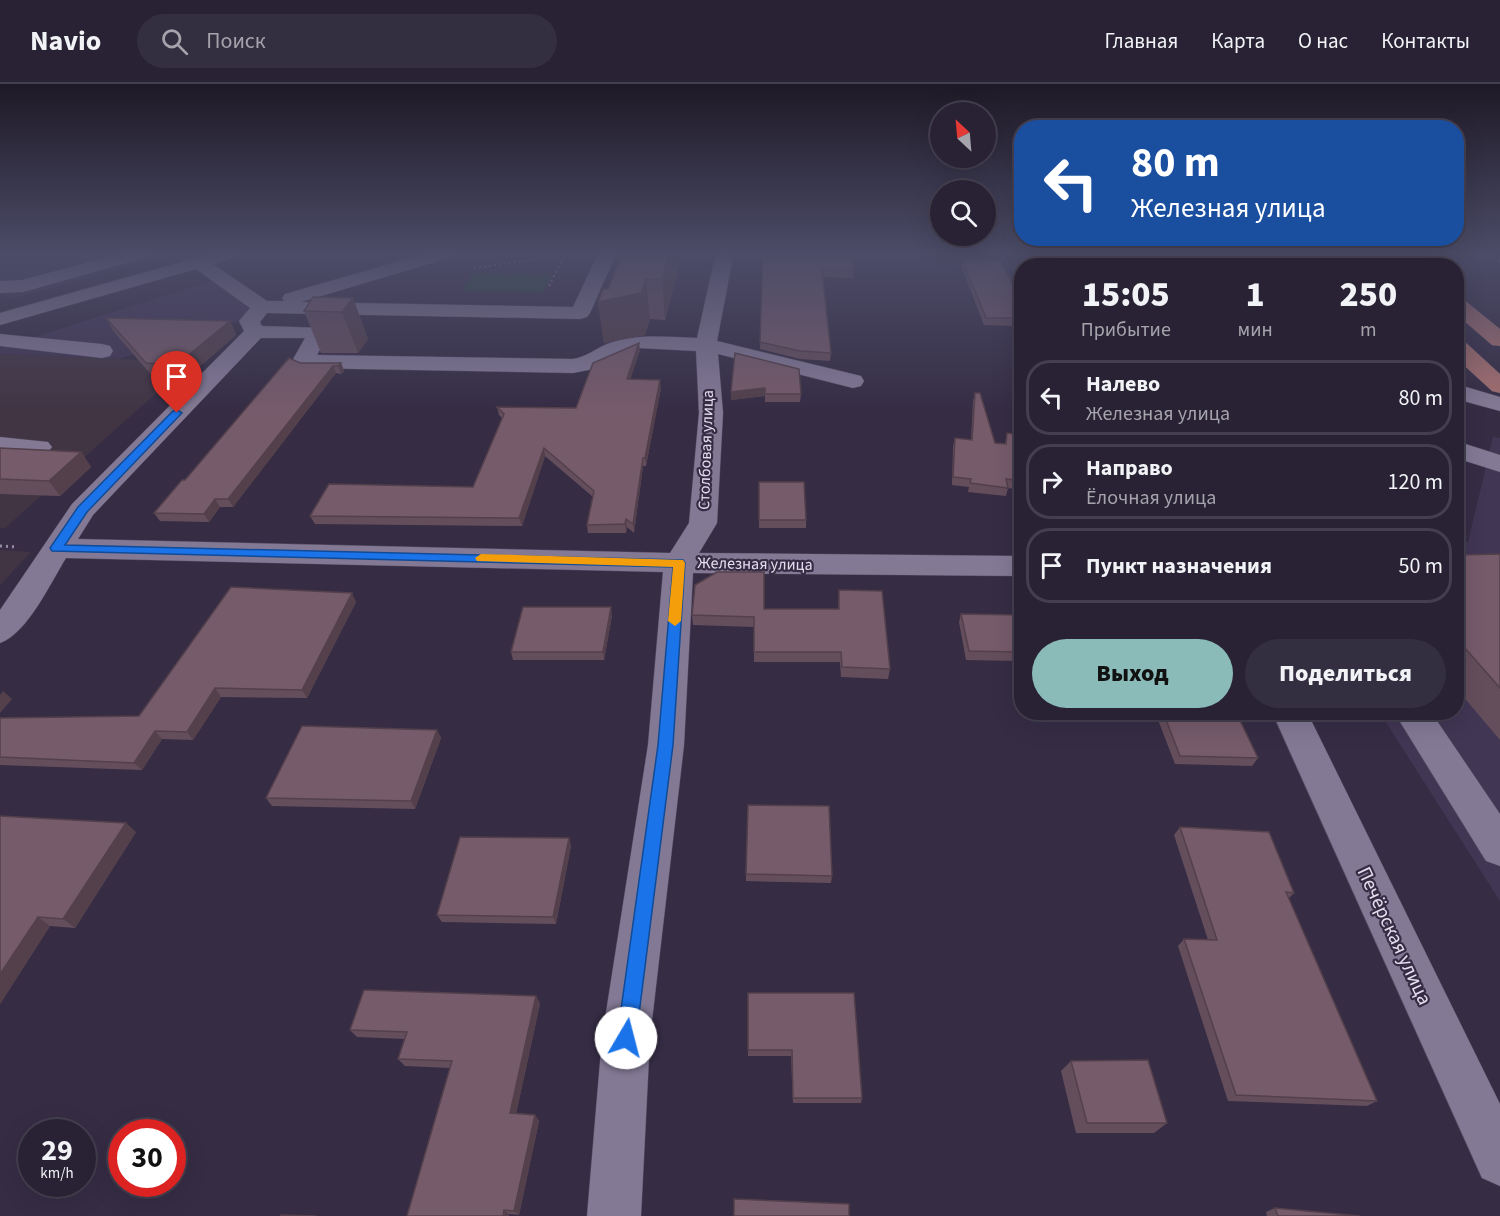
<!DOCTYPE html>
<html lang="ru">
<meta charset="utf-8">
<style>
:root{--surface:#282234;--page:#342f40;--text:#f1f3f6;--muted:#a5a4ac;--line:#443f4f;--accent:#8bbbb9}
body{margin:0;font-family:"Source Sans 3",sans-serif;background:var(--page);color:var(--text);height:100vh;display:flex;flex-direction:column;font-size:22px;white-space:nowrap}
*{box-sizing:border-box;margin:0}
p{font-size:20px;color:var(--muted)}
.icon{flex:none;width:33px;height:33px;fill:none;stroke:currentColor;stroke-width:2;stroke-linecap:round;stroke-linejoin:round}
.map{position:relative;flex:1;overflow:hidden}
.sheet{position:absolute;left:1014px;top:174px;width:450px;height:462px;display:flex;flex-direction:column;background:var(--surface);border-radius:24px;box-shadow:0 6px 24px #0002,0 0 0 2px var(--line)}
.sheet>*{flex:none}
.top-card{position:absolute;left:1014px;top:36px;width:450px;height:126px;border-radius:24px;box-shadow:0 6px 24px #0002,0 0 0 2px var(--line);background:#1a4fa0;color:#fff;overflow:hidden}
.needle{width:39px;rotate:334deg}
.fabs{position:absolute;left:930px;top:18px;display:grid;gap:12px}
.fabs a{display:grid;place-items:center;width:66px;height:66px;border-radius:50%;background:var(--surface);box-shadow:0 6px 24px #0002,0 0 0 2px var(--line);font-size:30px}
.speed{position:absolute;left:18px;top:1035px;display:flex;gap:12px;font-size:30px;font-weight:700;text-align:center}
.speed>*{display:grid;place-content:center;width:78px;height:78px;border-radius:50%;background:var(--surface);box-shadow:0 6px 24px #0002,0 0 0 2px var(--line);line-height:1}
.speed small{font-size:15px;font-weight:400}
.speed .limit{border:9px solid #d22;background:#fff;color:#111}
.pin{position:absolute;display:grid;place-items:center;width:51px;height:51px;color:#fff;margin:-62px -26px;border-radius:50% 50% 50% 0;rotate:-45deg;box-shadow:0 0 6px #0007}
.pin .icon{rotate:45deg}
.me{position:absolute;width:66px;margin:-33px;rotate:8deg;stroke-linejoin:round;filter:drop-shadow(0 0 4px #0008)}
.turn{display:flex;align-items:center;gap:21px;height:126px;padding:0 18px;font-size:27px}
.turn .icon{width:78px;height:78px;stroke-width:2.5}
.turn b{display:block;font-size:42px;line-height:51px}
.eta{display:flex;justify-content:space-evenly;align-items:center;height:102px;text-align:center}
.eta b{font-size:36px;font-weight:800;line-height:42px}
.cta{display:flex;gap:12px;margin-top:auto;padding:12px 18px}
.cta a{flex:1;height:69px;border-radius:36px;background:var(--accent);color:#111;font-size:24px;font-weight:800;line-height:69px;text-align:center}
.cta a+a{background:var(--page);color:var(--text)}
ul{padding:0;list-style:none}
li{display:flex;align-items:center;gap:18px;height:75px;margin:0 12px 9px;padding:0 6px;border:3px solid var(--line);border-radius:24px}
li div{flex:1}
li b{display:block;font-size:22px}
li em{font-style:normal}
header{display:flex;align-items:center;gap:36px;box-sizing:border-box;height:84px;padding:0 30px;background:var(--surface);border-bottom:2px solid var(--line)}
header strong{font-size:28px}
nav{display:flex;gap:33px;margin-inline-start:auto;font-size:21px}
.search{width:420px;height:54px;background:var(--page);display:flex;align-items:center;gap:15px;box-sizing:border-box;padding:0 21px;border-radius:33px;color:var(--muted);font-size:22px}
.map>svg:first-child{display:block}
.built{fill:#413654}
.education{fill:#413544}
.green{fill:#244835}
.forest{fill:#3b624d}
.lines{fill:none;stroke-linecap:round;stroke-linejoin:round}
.minor-casing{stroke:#514a5e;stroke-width:1}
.major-casing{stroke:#514a5e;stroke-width:1}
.path-far1{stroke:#958ea2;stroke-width:2;stroke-dasharray:2 3;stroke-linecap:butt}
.path{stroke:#958ea2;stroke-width:3;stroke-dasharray:2 4;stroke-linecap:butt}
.minor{fill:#837995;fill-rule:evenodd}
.major{fill:#a56f6f;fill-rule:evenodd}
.wall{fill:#654e5c}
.shaded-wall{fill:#53404b}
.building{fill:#765b6b;stroke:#53404b;stroke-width:1.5}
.route{fill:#1a73e8;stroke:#114b97;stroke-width:1.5}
.slow{fill:#f59e0b}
.labels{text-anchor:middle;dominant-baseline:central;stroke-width:4.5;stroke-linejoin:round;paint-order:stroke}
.street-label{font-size:16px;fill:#e4dfef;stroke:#362d45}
.near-street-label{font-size:20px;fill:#e4dfef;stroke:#362d45}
</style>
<header>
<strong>Navio</strong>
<div class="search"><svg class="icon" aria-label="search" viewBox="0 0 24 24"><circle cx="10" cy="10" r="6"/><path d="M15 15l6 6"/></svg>Поиск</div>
<nav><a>Главная</a><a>Карта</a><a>О нас</a><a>Контакты</a></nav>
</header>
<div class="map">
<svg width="1500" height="1132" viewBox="0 0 1500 1132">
<rect width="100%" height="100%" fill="#362d45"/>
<g class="built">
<polygon points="0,168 183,168 11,215 0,210"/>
<polygon points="1120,168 1286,168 1300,181 1129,181"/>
<polygon points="214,196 259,230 119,275 0,270 0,264"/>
<polygon points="1493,353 1500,354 1500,817 1380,629 1456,628 1457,459 1468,458"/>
</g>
<g class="education">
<polygon points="0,270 119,275 191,278 5,444 0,444"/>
<polygon points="0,466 31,468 0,501"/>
</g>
<polygon class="green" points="473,189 552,190 544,208 462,207"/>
<polygon class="forest" points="1080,168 1116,168 1109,175 1113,182 1087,181"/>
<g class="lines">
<defs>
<g id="minor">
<polygon points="126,168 154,168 151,172 23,208 0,209 0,197 22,196"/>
<path d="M 217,168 L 244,168 L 241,172 L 213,180 L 267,217 L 284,217 L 282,214 L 285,210 L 431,168 L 458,168 L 455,172 L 301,218 L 573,223 L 599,168 L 617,168 L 590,229 L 587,233 L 580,235 L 267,229 L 260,238 L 262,242 L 326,244 L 330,248 L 317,271 L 573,275 C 586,273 595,265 607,260 C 637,249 666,253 697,254 L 716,168 L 734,168 L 717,257 L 861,292 L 864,297 L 861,302 L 853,304 L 718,270 L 723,329 L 717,439 L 699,469 L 1022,472 L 1022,492 L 693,489 L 684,661 L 650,954 L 641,1132 L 587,1132 L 602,954 L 648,661 L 663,488 L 66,474 C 51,498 27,550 0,559 L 0,526 L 72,420 L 244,247 L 239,237 L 250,224 L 196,185 L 0,241 L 0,229 ZM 261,254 L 305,254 L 292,277 L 295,282 L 303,284 L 573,289 L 598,284 L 622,270 L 638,264 L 696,267 L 699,329 L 689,439 L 670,469 L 78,455 L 93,431 Z"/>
<polygon points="1062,168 1080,168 1087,182 1068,182"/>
<path d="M 1230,168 L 1250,168 L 1252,171 L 1249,175 C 1241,177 1235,176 1230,168 Z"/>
<polygon points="1297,168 1315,168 1306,182 1287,182"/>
<polygon points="1123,170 1129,172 1136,182 1117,182 1114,176 1117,172"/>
<polygon points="0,250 102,260 110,262 113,267 110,272 102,274 0,262"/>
<polygon points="1456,300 1500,313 1500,327 1456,315"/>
<polygon points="0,353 48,358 52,363 48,368 39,371 0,369"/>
<polygon points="1456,357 1500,371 1500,388 1456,374"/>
<polygon points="1272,628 1307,628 1500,1020 1500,1102 1482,1094"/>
<polygon points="1394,628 1431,628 1500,730 1500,782 1486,777"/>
</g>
<g id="major">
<polygon points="1344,168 1363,168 1377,182 1357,182"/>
<polygon points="1387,168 1406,168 1421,182 1400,182"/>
<polygon points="1456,213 1463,215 1500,245 1500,262 1492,261 1456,230"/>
<polygon points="1456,256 1464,257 1500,290 1500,309 1492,307 1456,274"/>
</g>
</defs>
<use href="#minor" class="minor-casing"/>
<use href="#major" class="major-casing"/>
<g class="path-far1">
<polyline points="1486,168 1500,178"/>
<polyline points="263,172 279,168"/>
<polyline points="474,184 574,170"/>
<polyline points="549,202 566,168"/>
</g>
<polyline class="path" points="0,462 17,463"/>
<use href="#minor" class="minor"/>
<use href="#major" class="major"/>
</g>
<g class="wall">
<polygon points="683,168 665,236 650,235 645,251 604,259 598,218 608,205"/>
<polygon points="763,168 854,186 853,194 822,193 831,269 830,277 800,275 760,265"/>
<polygon points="1148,168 1221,168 1236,182 1152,182 1146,175"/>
<polygon points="962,175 1022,219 1022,242 984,241 961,182"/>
<polygon points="353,214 368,255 358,269 321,269 304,227"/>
<polygon points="106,234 230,237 236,251 184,296 154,294 114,248"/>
<polygon points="640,266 630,295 661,304 646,382 643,382 634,449 627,443 626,449 588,449 587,441 593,413 545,372 522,442 315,440 310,432 473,403 502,334 499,331 497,323 576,324"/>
<polygon points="300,279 341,279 344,287 341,290 336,289 233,423 220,423 209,438 160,437 154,429"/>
<polygon points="731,308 801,310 800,318 765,318 765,312 731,316"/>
<polygon points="975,309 995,359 1005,360 1007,349 1022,351 1022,406 1008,404 1006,412 968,408 969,403 952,401 953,363 955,354 971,356 973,317"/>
<polygon points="0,364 81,368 91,383 60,412 0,410"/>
<polygon points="759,398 806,436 806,444 759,444"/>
<polygon points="1500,470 1500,656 1456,604 1456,471"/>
<polygon points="839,506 890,585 888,595 841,593 840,578 754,578 754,543 693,541 692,531 764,525 838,525"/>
<polygon points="356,518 307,614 221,613 193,656 162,655 142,686 0,681 0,634 139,632"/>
<polygon points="961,530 1022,531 1022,577 966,576 959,538"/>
<polygon points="612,532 604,576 513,576 511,568"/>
<polygon points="1155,628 1236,628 1258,674 1252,682 1175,680"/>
<polygon points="437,646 441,654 415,725 272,722 266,714"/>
<polygon points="748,721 832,792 831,799 746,797"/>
<polygon points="0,732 136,748 75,844 50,842 0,920"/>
<polygon points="1180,743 1294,809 1288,815 1377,1017 1367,1022 1228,1017 1178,862 1184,855 1208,856 1174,751"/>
<polygon points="569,754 571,762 556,840 442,838 437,831"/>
<polygon points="748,909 862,1014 861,1019 793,1019 791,972 748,972"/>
<polygon points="536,912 540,920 516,1030 535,1031 539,1037 519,1131 509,1130 509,1132 407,1132 450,984 405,982 398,975 405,955 357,953 350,946"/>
<polygon points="1071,977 1167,1039 1154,1049 1076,1049 1061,987"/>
<polygon points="1275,1124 1360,1132 1267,1132 1266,1128"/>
</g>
<g class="shaded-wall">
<polygon points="670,168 683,168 665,236 662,195"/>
<polygon points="646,195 650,235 645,251 604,259 598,218"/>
<polygon points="353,214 368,255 358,269 342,228"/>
<polygon points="230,237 236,251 184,296 176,281"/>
<polygon points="639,259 640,266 628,303 627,295"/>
<polygon points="341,279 344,287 341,290 338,282"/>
<polygon points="333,282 336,289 233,423 228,415"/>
<polygon points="660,296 661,304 646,382 645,374"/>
<polygon points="765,304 765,312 731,316 731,308"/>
<polygon points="544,364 545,372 522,442 519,434"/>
<polygon points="81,368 91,383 60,412 49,397"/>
<polygon points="643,374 643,382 634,449 633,440"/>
<polygon points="215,415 220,423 209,438 204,430"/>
<polygon points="626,435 627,443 626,449 625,440"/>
<polygon points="352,509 356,518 307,614 302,606"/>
<polygon points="611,523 612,532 604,576 603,568"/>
<polygon points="215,604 221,613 193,656 187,648"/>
<polygon points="3,607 12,615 0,629 0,611"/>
<polygon points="437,646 441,654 415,725 411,717"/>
<polygon points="155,647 162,655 142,686 134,679"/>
<polygon points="126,739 136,748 75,844 63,835"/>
<polygon points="569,754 571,762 556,840 553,833"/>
<polygon points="38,833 50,842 0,920 0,890"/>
<polygon points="536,912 540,920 515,1035 510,1029"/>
<polygon points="535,1031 539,1037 519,1131 514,1127"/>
<polygon points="504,1126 509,1130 509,1132 503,1132"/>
</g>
<g class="building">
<polygon points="623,168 670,168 662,195 646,195 641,209 598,218 603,205 608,205"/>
<polygon points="763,168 851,168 854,186 822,186 831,269 800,267 760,258"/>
<polygon points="1161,168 1221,168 1236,182 1174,182"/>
<polygon points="962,175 1000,176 1022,219 1022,234 986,234"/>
<polygon points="313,213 353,214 342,228 304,227"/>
<polygon points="106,234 230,237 176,281 146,279"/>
<polygon points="639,259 627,295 660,296 645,374 643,374 633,440 626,435 625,440 587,441 594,407 544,364 519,434 310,432 329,400 473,403 504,330 497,323 576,324 593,279"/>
<polygon points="735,269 799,285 801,310 765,310 765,304 731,308"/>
<polygon points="289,274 300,279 341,279 338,282 333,282 228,415 215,415 204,430 154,429 182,396 185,396"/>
<polygon points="975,309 980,309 995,359 1006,360 1007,349 1022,351 1022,397 1006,395 1008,404 970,399 971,395 953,393 955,354 972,356"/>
<polygon points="0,364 81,368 49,397 0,395"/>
<polygon points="759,398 804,398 806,436 759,436"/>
<polygon points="1500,470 1500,604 1456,554 1456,471"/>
<polygon points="717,488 764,488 764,525 839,525 839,506 882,507 890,585 842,583 841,568 754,568 754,533 692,531 695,501"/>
<polygon points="231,503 352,509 302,606 215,604 187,648 155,647 134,679 0,673 0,634 139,632"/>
<polygon points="523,523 611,523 603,568 511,568"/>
<polygon points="961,530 1022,531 1022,568 969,567"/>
<polygon points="1163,628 1236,628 1258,674 1180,672"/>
<polygon points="302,642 437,646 411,717 266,714"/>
<polygon points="748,721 829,722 832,792 746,790"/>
<polygon points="0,732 126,739 63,835 38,833 0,890"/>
<polygon points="1180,743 1269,748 1294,809 1286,808 1377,1017 1236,1011 1184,855 1217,856"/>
<polygon points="460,753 569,754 553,833 437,831"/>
<polygon points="364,906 536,912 510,1029 535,1031 514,1127 504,1126 503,1132 407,1132 452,977 398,975 407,948 350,946"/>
<polygon points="748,909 854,909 862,1014 793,1014 792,966 748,966"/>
<polygon points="1148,976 1167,1039 1087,1039 1071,977"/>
<polygon points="734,1115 849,1120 849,1132 734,1132"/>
<polygon points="1275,1124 1360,1132 1278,1132"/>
<polygon points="281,1131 316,1132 281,1132"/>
</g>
<linearGradient id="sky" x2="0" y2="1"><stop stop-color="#1e1926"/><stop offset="0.52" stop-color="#4c4c68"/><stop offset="1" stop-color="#4c4c68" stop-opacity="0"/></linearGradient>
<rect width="1500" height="326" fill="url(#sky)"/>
<polygon class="route" points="177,326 182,329 180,331 87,428 65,461 683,476 685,479 673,661 636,954 633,961 626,964 619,961 617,954 658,661 673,483 52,467 50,464 78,423 173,327"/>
<polygon class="slow" points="481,470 683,476 685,479 681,537 675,542 668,537 673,483 477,477 475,474"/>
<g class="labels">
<g class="street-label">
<text transform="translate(706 366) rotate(-88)">Столбовая улица</text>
<text transform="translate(755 480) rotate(1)">Железная улица</text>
</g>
<g class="near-street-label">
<text transform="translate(1394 852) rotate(65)">Печёрская улица</text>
</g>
</g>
</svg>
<div class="fabs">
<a><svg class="needle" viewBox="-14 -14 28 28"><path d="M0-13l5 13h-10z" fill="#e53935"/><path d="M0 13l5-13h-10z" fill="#a5a4ac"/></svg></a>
<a><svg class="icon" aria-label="search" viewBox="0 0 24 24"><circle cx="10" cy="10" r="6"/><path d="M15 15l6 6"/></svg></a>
</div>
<div class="speed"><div>29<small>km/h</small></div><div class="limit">30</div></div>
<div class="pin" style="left:177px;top:329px;background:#d93025"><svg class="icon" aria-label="arrive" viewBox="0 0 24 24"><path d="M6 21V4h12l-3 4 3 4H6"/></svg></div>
<svg class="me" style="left:626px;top:954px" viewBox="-20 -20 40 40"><circle r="19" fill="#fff"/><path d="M0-13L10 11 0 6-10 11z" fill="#1a73e8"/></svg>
<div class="top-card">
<div class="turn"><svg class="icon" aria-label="left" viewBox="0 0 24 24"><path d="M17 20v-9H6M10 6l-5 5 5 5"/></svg><div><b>80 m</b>Железная улица</div></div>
</div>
<section class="sheet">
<div class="eta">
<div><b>15:05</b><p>Прибытие</p></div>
<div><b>1</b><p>мин</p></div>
<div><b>250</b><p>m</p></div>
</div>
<ul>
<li><svg class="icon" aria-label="left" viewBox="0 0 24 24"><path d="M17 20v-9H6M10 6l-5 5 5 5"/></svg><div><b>Налево</b><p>Железная улица</p></div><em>80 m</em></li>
<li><svg class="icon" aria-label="right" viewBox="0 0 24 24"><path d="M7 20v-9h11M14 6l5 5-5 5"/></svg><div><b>Направо</b><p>Ёлочная улица</p></div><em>120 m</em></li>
<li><svg class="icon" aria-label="arrive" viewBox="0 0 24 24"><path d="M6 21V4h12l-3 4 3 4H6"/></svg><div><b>Пункт назначения</b></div><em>50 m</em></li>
</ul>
<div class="cta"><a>Выход</a><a>Поделиться</a></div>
</section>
</div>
